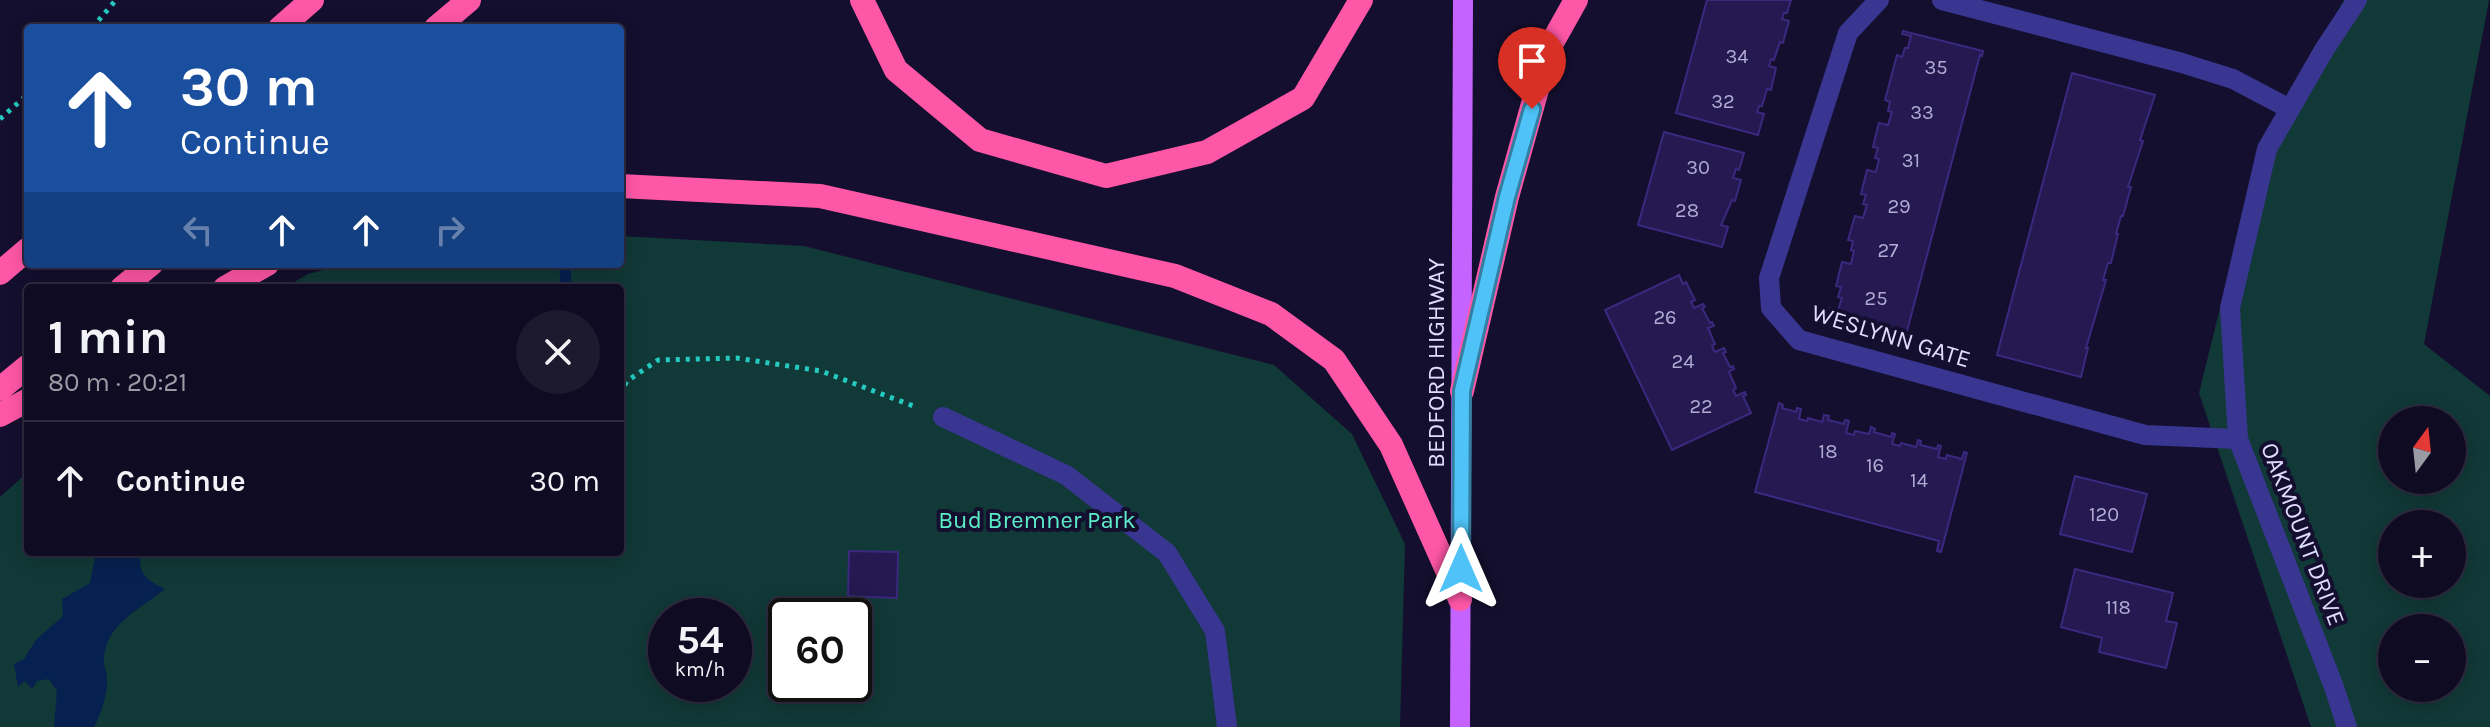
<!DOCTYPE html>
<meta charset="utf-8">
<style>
:root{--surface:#0f0b22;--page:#1d192f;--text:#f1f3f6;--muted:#9b9ba5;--line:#2f2b40}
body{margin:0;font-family:Karla,sans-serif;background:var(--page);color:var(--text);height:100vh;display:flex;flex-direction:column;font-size:30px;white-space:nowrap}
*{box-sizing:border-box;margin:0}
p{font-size:26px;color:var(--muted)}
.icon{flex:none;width:44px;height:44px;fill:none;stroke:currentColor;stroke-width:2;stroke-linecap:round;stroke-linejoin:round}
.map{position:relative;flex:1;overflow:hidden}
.sheet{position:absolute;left:24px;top:284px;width:600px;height:272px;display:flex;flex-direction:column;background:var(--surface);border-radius:8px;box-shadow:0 4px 20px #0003,0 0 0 2px var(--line)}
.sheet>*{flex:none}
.hud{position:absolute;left:24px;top:24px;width:600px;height:244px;border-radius:8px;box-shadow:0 4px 20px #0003,0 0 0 2px var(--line);background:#1a4fa0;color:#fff;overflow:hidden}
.needle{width:52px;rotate:15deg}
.tools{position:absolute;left:2378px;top:406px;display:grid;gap:16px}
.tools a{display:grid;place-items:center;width:88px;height:88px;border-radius:50%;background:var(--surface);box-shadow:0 4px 20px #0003,0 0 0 2px var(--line);font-size:40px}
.speed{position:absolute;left:648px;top:598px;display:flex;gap:16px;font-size:40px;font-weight:700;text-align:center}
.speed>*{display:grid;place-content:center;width:104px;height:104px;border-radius:50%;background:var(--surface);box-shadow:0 4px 20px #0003,0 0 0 2px var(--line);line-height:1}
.speed small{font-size:20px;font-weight:400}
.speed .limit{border:4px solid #111;border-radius:12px;background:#fff;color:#111}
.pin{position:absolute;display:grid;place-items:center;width:68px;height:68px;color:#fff;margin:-82px -34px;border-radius:50% 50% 50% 0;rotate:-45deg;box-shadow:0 0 8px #0007}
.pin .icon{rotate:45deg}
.me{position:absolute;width:88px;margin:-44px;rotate:0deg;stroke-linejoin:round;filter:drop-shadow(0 0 6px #0008)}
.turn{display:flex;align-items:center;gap:28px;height:168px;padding:0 24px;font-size:36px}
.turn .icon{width:104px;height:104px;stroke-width:2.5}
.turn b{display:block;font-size:56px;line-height:68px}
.lanes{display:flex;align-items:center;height:76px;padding:0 24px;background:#0003;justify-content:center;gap:40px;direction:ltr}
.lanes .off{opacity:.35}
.round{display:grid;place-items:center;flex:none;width:84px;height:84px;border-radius:42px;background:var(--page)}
.headline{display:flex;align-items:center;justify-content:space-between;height:136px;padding:0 24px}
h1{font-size:48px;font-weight:700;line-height:60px}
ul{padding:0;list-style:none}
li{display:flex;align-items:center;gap:24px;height:120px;padding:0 24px;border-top:2px solid var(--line)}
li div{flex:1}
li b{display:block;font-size:30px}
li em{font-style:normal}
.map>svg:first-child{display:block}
.green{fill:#113937;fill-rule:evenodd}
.water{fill:#062150}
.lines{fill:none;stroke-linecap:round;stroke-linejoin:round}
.stream{stroke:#062150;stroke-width:11}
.building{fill:#251951;stroke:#3a297f;stroke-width:2}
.path{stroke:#25cac1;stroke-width:5;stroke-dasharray:4 6;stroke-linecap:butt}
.service{stroke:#393691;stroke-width:20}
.minor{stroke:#393691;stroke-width:20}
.primary{stroke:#c563ff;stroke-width:20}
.motorway{stroke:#ff57a7;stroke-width:24}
.route-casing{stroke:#337fa1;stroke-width:20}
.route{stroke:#4fc3f7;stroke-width:14}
.labels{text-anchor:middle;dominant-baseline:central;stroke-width:8;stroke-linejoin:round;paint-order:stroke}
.number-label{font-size:20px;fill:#b1abd4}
.street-label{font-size:24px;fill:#e0dcff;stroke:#140f2e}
.park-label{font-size:24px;fill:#5becc8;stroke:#140f2e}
</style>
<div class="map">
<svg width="2490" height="727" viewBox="0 0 2490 727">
<rect width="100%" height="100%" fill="#140f2e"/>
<g class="green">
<path d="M 2344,0 L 2489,0 L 2424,344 L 2490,396 L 2490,727 L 2311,727 L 2199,393 L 2260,146 ZM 2392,420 L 2452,420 L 2452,480 L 2392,480 ZM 2392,524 L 2452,524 L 2452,584 L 2392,584 ZM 2392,628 L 2452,628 L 2452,688 L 2392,688 Z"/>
<path d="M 620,236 L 804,246 L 1274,365 L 1352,434 L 1405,544 L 1400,727 L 0,727 L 0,497 L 28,472 L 28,552 L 620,552 L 620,288 L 284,288 L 308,274 L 347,264 L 620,264 ZM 666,616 L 734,616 L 734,684 L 666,684 ZM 786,616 L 854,616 L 854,684 L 786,684 Z"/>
</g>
<path class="water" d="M 96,552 L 141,552 C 137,574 147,580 165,589 C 142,608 105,624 104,659 C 103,665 107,672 107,678 C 108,693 101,714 94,727 L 54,727 L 57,691 L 49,679 L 37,681 L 32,689 L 25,681 L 18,687 L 14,664 L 24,659 L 36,640 L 63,616 L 62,599 L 90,583 Z"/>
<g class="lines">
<polyline class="stream" points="565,264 566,288"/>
</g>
<g class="building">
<polygon points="1707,0 1791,0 1787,13 1784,13 1782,19 1789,21 1783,43 1780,42 1774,60 1771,59 1769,66 1776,68 1771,90 1767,89 1762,106 1759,106 1757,112 1764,114 1758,135 1676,113"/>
<polygon points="1903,31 1983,51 1982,56 1980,55 1907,331 1829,312 1830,308 1838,310 1842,298 1838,297 1841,287 1836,286 1842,262 1851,264 1854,251 1851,250 1853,241 1848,240 1855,216 1863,218 1867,205 1863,204 1866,195 1861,194 1867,170 1876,172 1879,159 1875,158 1878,148 1873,147 1878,126 1879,123 1888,125 1892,112 1888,111 1890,102 1885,100 1897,55 1902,57 1905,48 1908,48 1911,36 1902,34"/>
<polygon points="2072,73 2155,95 2140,140 2143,141 2128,187 2131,187 2123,216 2121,216 2116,234 2118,234 2111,263 2108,263 2103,280 2106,280 2086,348 2088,348 2081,377 1997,355"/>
<polygon points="1664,132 1744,153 1739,170 1736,169 1733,178 1741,180 1735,201 1732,200 1721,225 1728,227 1722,247 1638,225"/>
<polygon points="1679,275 1683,284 1686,282 1695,300 1691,302 1694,308 1703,304 1705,307 1702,308 1710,323 1712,322 1714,326 1708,328 1715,344 1712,346 1715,352 1724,348 1726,352 1723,353 1730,367 1733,366 1734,369 1729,372 1736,388 1733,390 1736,396 1745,392 1746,395 1743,396 1751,413 1672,450 1605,310"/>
<polygon points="1779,403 1783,405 1782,408 1796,412 1797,408 1801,409 1799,419 1807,421 1808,418 1822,422 1824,415 1829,416 1828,420 1844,424 1845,420 1849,421 1846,433 1854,435 1855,431 1869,434 1871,427 1875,429 1874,432 1891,437 1892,433 1895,434 1892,444 1900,446 1901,443 1916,447 1918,440 1921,441 1920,445 1937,449 1938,445 1941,446 1938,457 1946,459 1947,455 1962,459 1964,452 1967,453 1941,552 1937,551 1939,541 1755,492"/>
<polygon points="2075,476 2147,494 2132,552 2060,534"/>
<polygon points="849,551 898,552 897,598 848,596"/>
<polygon points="2075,569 2173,593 2166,621 2177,623 2166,668 2099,652 2102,638 2061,627"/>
</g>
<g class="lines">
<g class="path">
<polyline points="92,28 116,0"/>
<polyline points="0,119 28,94"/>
<polyline points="620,394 627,381 658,360 736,358 821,371 916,407"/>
</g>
<polyline class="service" points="943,417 1066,475 1167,553 1215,631 1227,727"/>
<g class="minor">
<polyline points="1879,0 1848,33 1769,278 1771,308 1799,340 2145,435 2238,439"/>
<polyline points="1942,0 2182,63 2233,79 2290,109"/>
<polyline points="2347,727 2334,687 2238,439 2230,308 2267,149 2324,50 2357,0"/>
</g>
<polyline class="primary" points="1460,727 1463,0"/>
<g class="motorway">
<polyline points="862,0 896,70 980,140 1106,176 1207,152 1303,98 1361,0"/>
<polyline points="280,28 312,0"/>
<polyline points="436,28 469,0"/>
<polyline points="620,186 820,196 1175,276 1271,314 1334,360 1391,445 1460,599"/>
<polyline points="0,273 28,249"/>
<polyline points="122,288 151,264"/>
<polyline points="225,288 267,264"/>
<polyline points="0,389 28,366"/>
<polyline points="1462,391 1507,197 1548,50 1576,0"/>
<polyline points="0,415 28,400"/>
</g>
</g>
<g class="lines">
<defs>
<polyline id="route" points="1461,569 1462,391 1507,197 1532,109"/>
</defs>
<use href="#route" class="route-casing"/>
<use href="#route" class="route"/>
</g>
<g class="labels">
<g class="number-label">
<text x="1737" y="56">34</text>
<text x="1936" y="67">35</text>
<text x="1723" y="101">32</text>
<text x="1922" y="112">33</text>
<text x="1911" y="160">31</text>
<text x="1698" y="167">30</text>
<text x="1899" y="206">29</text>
<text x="1687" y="210">28</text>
<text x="1888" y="250">27</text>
<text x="1876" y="298">25</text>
<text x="1665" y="317">26</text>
<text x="1683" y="361">24</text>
<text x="1701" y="406">22</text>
<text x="1828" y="451">18</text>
<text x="1875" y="465">16</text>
<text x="1919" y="480">14</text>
<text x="2104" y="514">120</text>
<text x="2118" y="607">118</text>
</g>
<g class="street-label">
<text transform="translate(1891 336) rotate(17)">WESLYNN GATE</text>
<text transform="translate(1436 363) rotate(-90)">BEDFORD HIGHWAY</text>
<text transform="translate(2303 534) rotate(69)">OAKMOUNT DRIVE</text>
</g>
<g class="park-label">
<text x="1037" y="520">Bud Bremner Park</text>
</g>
</g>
</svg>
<div class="tools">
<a><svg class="needle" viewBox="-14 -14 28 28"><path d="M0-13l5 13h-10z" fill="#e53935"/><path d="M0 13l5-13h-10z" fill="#9b9ba5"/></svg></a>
<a>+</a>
<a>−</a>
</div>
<div class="speed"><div>54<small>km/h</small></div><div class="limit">60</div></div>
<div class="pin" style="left:1532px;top:109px;background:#d93025"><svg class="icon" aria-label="arrive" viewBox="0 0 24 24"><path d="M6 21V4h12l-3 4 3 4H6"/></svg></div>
<svg class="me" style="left:1461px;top:569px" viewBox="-20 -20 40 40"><path d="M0-17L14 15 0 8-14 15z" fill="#4fc3f7" stroke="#fff" stroke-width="4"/></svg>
<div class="hud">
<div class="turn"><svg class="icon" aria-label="ahead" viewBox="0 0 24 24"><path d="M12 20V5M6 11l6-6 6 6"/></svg><div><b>30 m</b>Continue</div></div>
<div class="lanes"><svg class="icon off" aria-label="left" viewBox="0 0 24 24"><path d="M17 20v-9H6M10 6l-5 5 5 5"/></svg><svg class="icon" aria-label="ahead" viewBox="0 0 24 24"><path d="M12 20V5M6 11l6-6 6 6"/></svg><svg class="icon" aria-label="ahead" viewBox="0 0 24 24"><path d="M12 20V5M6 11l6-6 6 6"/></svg><svg class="icon off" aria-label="right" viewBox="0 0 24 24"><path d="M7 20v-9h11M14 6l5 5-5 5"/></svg></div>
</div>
<section class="sheet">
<div class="headline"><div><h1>1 min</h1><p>80 m · 20:21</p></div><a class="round"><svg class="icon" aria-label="close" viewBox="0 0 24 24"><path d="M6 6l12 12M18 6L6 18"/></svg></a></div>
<ul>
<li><svg class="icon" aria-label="ahead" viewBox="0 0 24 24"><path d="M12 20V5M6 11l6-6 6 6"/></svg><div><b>Continue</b></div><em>30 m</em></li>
</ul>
</section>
</div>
